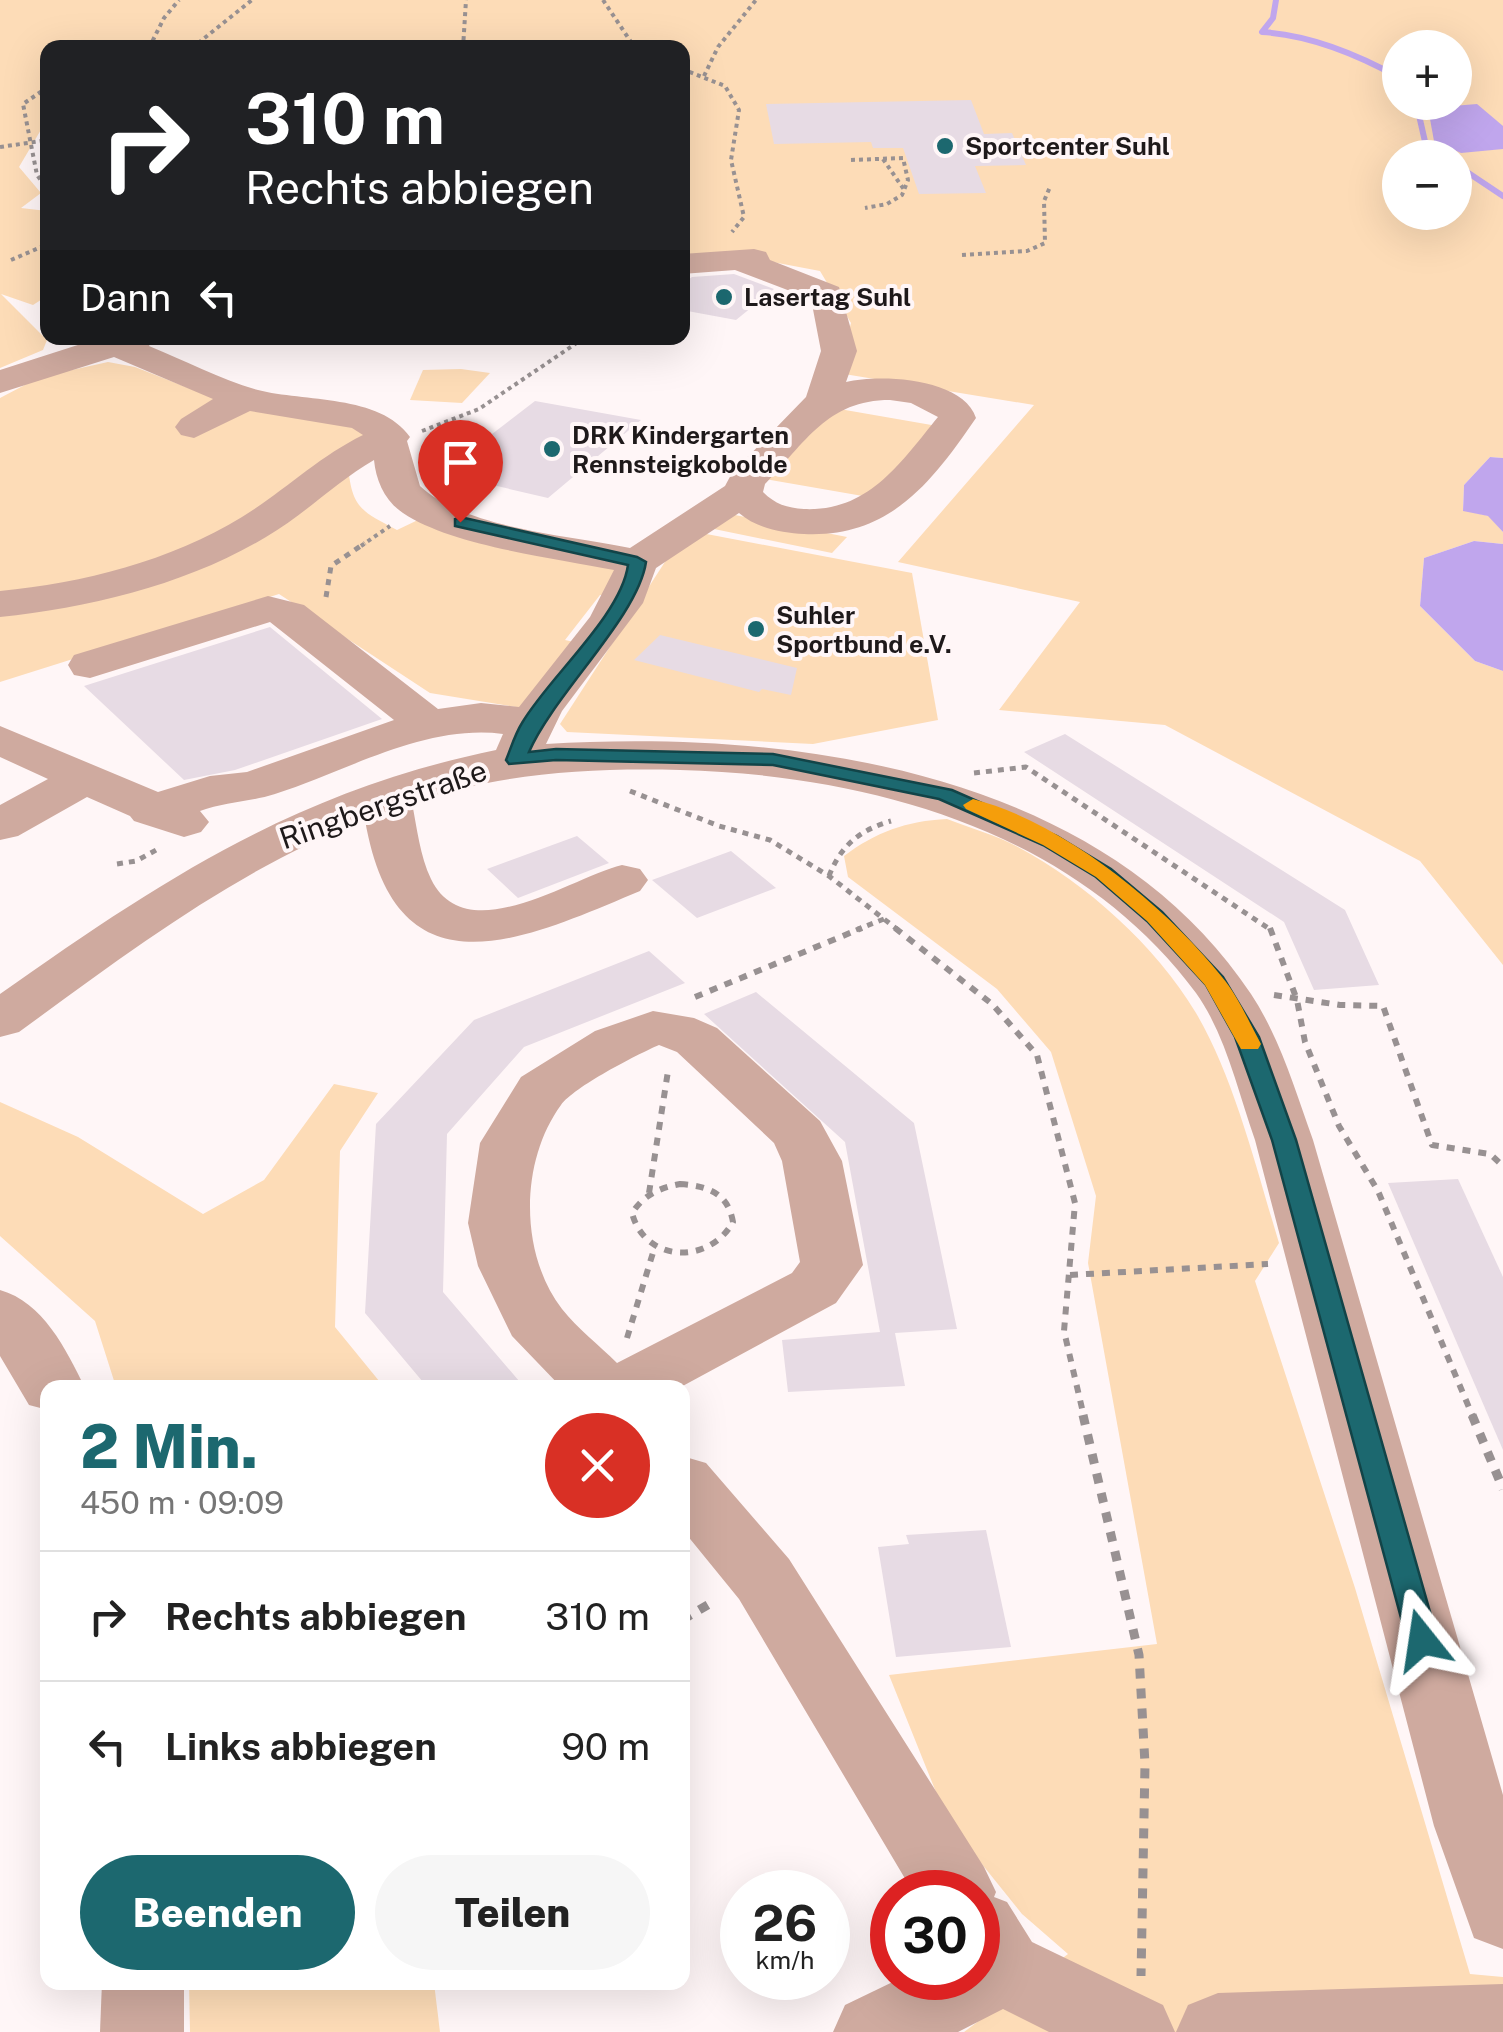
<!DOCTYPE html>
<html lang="de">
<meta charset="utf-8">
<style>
:root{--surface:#fff;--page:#f6f6f6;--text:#222;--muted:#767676;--line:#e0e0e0;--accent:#1c686f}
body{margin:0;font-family:"Public Sans",sans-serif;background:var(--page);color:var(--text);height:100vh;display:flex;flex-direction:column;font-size:38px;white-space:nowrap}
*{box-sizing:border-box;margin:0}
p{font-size:32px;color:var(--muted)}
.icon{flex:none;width:55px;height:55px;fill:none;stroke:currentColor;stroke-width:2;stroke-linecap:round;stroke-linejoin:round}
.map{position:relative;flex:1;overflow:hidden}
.panel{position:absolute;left:40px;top:1380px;width:650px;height:610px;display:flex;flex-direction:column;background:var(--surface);border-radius:20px;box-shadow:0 10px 40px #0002}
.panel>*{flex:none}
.top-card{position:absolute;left:40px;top:40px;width:650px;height:305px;border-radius:20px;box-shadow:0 10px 40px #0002;background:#202124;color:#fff;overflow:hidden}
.fabs{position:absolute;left:1382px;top:30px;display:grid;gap:20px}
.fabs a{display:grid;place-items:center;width:90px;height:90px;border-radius:50%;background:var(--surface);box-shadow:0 10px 40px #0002;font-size:50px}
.speed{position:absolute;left:720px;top:1870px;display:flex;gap:20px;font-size:50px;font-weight:700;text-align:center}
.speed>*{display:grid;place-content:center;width:130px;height:130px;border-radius:50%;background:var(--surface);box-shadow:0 10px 40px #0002;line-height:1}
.speed small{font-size:25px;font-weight:400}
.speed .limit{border:15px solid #d22;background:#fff;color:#111}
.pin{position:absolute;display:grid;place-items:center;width:85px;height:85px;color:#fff;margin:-102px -42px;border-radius:50% 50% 50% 0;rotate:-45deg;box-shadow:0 0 10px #0007}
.pin .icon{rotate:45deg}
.me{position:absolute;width:110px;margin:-55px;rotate:345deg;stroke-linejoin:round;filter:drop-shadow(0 0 8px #0008)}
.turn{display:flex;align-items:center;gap:35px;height:210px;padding:0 40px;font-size:45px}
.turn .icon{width:130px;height:130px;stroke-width:2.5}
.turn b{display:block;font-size:70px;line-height:85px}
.then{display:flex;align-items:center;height:95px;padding:0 40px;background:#0003;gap:20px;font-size:38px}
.round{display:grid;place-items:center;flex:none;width:105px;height:105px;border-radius:52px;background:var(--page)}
.head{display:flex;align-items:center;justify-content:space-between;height:170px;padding:0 40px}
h1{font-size:60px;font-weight:800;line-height:75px;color:var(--accent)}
.primary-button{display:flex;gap:20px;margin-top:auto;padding:20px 40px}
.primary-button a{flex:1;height:115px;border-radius:60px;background:var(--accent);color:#fff;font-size:40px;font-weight:800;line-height:115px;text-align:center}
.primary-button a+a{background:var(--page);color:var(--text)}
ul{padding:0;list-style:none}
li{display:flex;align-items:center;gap:30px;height:130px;padding:0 40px;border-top:2px solid var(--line)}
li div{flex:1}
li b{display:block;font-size:38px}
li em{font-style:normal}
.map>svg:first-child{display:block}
.green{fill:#fddcb7;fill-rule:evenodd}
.water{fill:#c0a6ed}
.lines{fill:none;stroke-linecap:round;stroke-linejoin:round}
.stream{stroke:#c0a6ed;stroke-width:6}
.building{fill:#e7dbe4}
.path-far3{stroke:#989192;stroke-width:4;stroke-dasharray:4 4;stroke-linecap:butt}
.path-far2{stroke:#989192;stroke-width:5;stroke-dasharray:6 6;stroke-linecap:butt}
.path-far1{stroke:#989192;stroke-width:6;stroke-dasharray:8 8;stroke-linecap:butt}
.path{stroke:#989192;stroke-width:9;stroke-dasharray:10 10;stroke-linecap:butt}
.minor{fill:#cfaa9f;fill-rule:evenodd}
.route{fill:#1c686f;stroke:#124448;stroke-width:2.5}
.slow{fill:#f59e0b}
.poi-dot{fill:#1c686f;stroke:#fff6f7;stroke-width:4}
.labels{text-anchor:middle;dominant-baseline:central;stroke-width:8;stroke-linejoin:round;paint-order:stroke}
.far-poi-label{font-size:25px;font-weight:bold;fill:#1e191a;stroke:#fff6f7;text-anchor:start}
.street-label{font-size:30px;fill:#1e191a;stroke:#fff6f7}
</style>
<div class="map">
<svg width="1503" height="2032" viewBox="0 0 1503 2032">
<rect width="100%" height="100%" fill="#fff6f7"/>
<g class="green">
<path d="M 0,0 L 1503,0 L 1503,458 L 1490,457 L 1464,485 L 1463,510 L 1489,516 L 1503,532 L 1503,544 L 1474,541 L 1424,558 L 1420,606 L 1475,661 L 1503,671 L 1503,965 L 1420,861 L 1165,725 L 999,710 L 1080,602 L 898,562 L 1034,405 L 838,373 L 851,323 L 820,271 L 747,257 L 683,264 L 682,48 L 48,48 L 47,128 L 42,128 L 19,167 L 41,193 L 21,208 L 47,211 L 47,296 L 33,305 L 1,294 L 47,340 L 43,350 L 0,368 ZM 1400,48 L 1455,48 L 1455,102 L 1400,102 ZM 1400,158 L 1455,158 L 1455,212 L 1400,212 Z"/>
<path d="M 108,362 L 135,367 L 209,396 L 372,432 L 348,466 C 352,508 361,511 397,530 L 420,519 L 613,567 L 627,580 L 614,596 L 600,595 L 565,640 L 578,643 L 522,708 L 430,693 L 279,594 L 0,682 L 0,398 L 40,377 Z"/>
<polygon points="461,369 490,373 462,403 410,400 423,370"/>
<polygon points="828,407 943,427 880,499 759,478"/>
<polygon points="730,514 847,537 832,553 714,529"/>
<polygon points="696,532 912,573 938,720 813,744 567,732 560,724 672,551"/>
<path d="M 947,819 C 970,828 996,835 1018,847 C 1087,884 1155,945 1196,1013 C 1234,1077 1257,1171 1279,1243 L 1255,1281 L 1355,1588 L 1470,1974 L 1503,1977 L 1503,2032 L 964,2032 L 1068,1954 L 1022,1914 L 948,1822 L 889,1675 L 1157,1644 L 1088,1263 L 1096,1196 L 1051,1052 L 997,989 L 848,877 L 844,856 C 876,832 906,821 947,819 Z"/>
<polygon points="334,1084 378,1093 340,1151 335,1327 384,1387 116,1387 95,1321 0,1236 0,1102 78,1137 203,1214 264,1180"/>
<polygon points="189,1983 434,1983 440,2032 190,2032"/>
</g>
<g class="water">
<polygon points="1477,104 1503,126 1503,149 1461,153 1434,141 1428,108"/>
<polygon points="1490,457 1503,458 1503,532 1488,516 1463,511 1464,485"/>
<polygon points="1474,541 1503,544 1503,671 1475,661 1420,606 1424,558"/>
</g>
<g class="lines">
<g class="stream">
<path d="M 1276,0 L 1273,18 L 1262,32 C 1311,35 1357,54 1400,78"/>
<polyline points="1416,102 1426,146 1445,158"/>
<polyline points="1455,164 1503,196"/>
</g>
</g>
<g class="building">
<polygon points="971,100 984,134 1012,133 1026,165 975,166 986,193 919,194 903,148 873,148 871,142 774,144 766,104"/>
<polygon points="734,274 774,289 736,320 682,310 682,284 692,277"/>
<polygon points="535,401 641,420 548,498 441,473"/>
<polygon points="270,627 382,719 235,770 184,780 84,686"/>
<polygon points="660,635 797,668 791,695 762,689 759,692 634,660"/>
<polygon points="1065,734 1345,910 1379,985 1314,990 1284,922 1024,752"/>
<polygon points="577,836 609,863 518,898 487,869"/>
<polygon points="731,851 776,888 697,918 652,880"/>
<polygon points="649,951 685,983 524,1047 447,1134 443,1292 525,1388 428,1388 365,1313 376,1124 474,1020"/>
<polygon points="756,992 914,1123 957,1329 895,1333 905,1386 788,1392 782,1340 880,1332 845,1142 704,1014"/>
<polygon points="1458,1179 1503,1277 1503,1450 1388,1183"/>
<polygon points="986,1530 1011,1647 896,1657 878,1547 909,1544 906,1535"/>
</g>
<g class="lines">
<g class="path-far3">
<polyline points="603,0 635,48"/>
<polyline points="149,48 164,18 179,0"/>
<polyline points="192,48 252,0"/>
<polyline points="463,48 466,0"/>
<polyline points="682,69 725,86 739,110 731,160 744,217 732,232"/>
<polyline points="704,76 718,47 756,0"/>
<polyline points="48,87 23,104 37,175 48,190"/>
<polyline points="0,147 48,140"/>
<polyline points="883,159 905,191"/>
<polyline points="851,160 903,158 908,180 902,195 887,204 865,208"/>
<polyline points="962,255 1027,251 1045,243 1044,201 1050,187"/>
<polyline points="11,260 48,244"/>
<polyline points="422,431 479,409 584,338"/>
<polyline points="361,546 390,526"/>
</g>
<g class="path-far2">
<polyline points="326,597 331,566 365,543"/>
<polyline points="974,773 1026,767 1271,930"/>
<polyline points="630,791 719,826 770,840 829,876 898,930"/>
<polyline points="117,864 136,861 158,849"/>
<path d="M 829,876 C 841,845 860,830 891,821"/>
<polyline points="856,930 884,919"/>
</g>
<g class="path-far1">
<polyline points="895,928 992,1004 1037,1055 1075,1203 1064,1331 1084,1417"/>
<polyline points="1270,928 1297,1000 1305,1042 1339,1126 1378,1191 1473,1417"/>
<polyline points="1274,995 1340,1005 1383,1006 1432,1145 1490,1154 1503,1166"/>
<polyline points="695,997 862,928"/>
<path d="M 680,1184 C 708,1186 728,1193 733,1222 C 709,1265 645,1263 632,1213 C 644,1195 659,1188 680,1184 Z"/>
<polyline points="649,1193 668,1071"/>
<polyline points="1070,1275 1268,1264"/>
<polyline points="627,1338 655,1246"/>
</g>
<g class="path">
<polyline points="1083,1415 1139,1655 1145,1764 1141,1976"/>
<polyline points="1472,1415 1503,1489"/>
<polyline points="682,1620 716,1600"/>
</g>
<g class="minor">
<path d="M 754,249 L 766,252 L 770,260 L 839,287 L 857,351 L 846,382 C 881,374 963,378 976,418 C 932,482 890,538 804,534 C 782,533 756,528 739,513 L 656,568 L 643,603 L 562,711 L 546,744 C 792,729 1102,770 1251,994 C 1280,1038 1295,1090 1313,1140 L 1503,1795 L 1503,1949 L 1474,1938 L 1434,1826 L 1255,1140 C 1238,1092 1226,1035 1196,993 C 1076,831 871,775 680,770 C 583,768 503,773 412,803 C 417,828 420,856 431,879 C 466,951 570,878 622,865 L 640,869 L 648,880 L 640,891 C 521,941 396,1000 365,820 C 237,869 129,952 19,1032 L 0,1037 L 0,994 C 163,879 297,791 496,750 L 503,734 C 425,724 347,771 275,794 C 250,802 224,802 200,811 L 209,822 L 201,832 L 184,837 L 134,821 L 130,816 L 87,797 L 18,836 L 0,840 L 0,805 L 48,779 L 0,757 L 0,726 L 158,792 L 210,776 L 247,772 L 394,720 L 270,622 L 90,678 L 74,675 L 68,665 L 74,655 L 268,596 L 304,605 L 438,709 L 481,703 L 519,707 L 590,617 L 614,570 C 554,558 452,546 403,513 C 385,501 376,481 374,460 C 336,482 304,515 266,537 C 188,584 90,608 0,617 L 0,591 C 83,583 170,561 242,517 C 283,492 318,457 363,435 L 352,428 L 250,411 L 194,438 L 181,435 L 175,427 L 181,419 L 213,399 L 114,357 L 0,393 L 0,370 L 84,343 L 81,338 L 154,338 L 149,346 C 184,360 221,380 258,390 C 304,402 380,394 410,437 L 407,441 L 420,486 C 466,529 569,535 630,548 L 725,486 L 732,473 L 806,397 L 821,351 L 811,299 L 735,270 L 682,274 L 682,254 ZM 890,400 L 911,403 L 938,417 C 901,462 869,512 804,509 C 787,508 775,504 763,492 L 765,484 C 805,443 827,400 890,400 Z"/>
<path d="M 653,1011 L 694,1018 L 717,1028 L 820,1121 L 842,1161 L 863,1265 L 836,1303 L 679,1388 L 562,1388 L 512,1336 L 478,1266 L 468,1223 L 480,1143 L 521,1077 L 595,1031 ZM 659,1045 L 677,1052 L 774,1143 L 782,1161 L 800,1262 L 792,1273 L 617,1363 C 599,1345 577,1328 562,1309 C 519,1253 520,1161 561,1105 C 574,1087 636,1055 659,1045 Z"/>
<path d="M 0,1290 C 43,1302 66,1349 85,1388 L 48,1388 L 48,1410 L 29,1405 L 0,1356 Z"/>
<polygon points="682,1456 706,1463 789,1559 984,1867 996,1892 994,1897 1007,1902 1032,1942 1163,2005 1175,2032 1049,2032 1003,2009 958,2032 833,2032 845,2005 901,1978 978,1978 978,1892 913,1892 739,1599 682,1529"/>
<polygon points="102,1982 184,1982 184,2032 100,2032"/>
<polygon points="1503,1984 1503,2032 1176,2032 1188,2005 1218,1993"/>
</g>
</g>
<path class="route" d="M 460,517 L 637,557 L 646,562 C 638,617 554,694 529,752 L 556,749 L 773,754 L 952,790 L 1057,836 L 1111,869 L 1162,912 L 1223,977 L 1259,1037 L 1296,1140 L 1438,1640 L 1433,1649 L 1422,1652 L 1412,1649 L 1407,1640 L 1272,1140 L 1235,1037 L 1206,985 L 1147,921 L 1096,877 L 1043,845 L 939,799 L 773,765 L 556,760 L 509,764 L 506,760 C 511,748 515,734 522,723 C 548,678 621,616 628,565 L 455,526 L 455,519 Z"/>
<path class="slow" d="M 973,799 C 1063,822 1165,905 1222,977 C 1238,996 1249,1022 1261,1044 L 1258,1049 L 1241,1049 L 1205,985 L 1147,921 L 1096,877 L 1043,845 L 966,809 L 963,805 Z"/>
<g class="poi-dot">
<circle cx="945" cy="146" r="10"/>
<circle cx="724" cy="297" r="10"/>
<circle cx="552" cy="449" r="10"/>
<circle cx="756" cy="629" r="10"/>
</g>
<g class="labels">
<g class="far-poi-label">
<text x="965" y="146">Sportcenter Suhl</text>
<text x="744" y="297">Lasertag Suhl</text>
<text x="572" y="435">DRK Kindergarten<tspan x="572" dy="29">Rennsteigkobolde</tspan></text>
<text x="776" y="615">Suhler<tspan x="776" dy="29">Sportbund e.V.</tspan></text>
</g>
<g class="street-label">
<text transform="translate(383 804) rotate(-19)">Ringbergstraße</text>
</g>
</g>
</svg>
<div class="fabs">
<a>+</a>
<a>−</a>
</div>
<div class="speed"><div>26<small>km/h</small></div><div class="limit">30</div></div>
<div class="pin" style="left:460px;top:522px;background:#d93025"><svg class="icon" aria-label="arrive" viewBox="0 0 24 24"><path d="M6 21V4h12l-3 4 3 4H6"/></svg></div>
<svg class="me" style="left:1422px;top:1640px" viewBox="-20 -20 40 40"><path d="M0-17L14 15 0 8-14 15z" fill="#1c686f" stroke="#fff" stroke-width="4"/></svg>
<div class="top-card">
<div class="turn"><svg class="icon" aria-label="right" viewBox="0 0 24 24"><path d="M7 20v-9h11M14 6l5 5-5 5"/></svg><div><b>310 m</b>Rechts abbiegen</div></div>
<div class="then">Dann<svg class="icon" aria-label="left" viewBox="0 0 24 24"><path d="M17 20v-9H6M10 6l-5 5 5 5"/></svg></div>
</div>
<section class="panel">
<div class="head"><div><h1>2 Min.</h1><p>450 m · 09:09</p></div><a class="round" style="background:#d93025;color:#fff"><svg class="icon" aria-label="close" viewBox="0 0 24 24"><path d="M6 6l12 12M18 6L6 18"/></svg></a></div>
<ul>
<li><svg class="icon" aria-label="right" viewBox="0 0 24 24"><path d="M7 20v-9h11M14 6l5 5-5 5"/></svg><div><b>Rechts abbiegen</b></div><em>310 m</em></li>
<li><svg class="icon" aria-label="left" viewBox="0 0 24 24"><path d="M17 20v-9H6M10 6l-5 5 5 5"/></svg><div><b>Links abbiegen</b></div><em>90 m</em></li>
</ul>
<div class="primary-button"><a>Beenden</a><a>Teilen</a></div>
</section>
</div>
